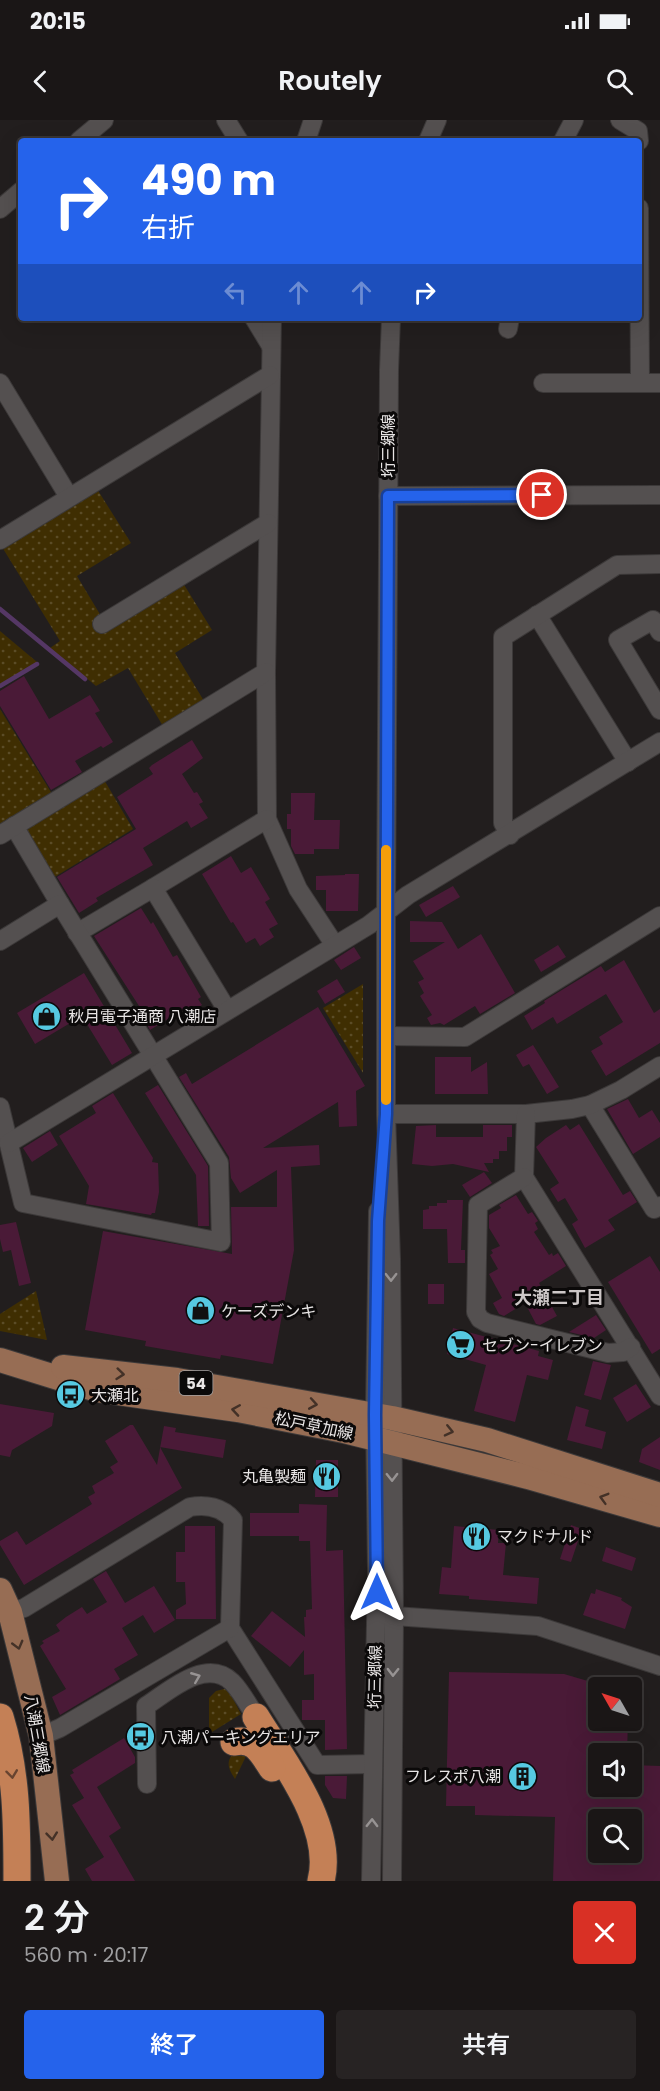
<!DOCTYPE html>
<html lang="ja">
<meta charset="utf-8">
<style>
:root{--surface:#1a1616;--page:#272323;--text:#f1f3f6;--muted:#9f9fa1;--line:#383535;--accent:#2563eb}
body{margin:0;font-family:Poppins,"Noto Sans JP",sans-serif;background:var(--page);color:var(--text);height:100vh;display:flex;flex-direction:column;font-size:22px;white-space:nowrap}
*{box-sizing:border-box;margin:0}
p{font-size:20px;color:var(--muted)}
.icon{flex:none;width:33px;height:33px;fill:none;stroke:currentColor;stroke-width:2;stroke-linecap:round;stroke-linejoin:round}
.map{position:relative;height:1761px;overflow:hidden}
.drawer{display:flex;flex-direction:column;background:var(--surface);flex:1}
.drawer>*{flex:none}
.guide{position:absolute;left:18px;top:18px;width:624px;height:183px;border-radius:6px;box-shadow:0 6px 24px #0002,0 0 0 2px var(--line);background:#2563eb;color:#fff;overflow:hidden}
.needle{width:39px;rotate:309deg}
.buttons{position:absolute;left:588px;top:1557px;display:grid;gap:12px}
.buttons a{display:grid;place-items:center;width:54px;height:54px;border-radius:6px;background:var(--surface);box-shadow:0 6px 24px #0002,0 0 0 2px var(--line);font-size:30px}
.pin{position:absolute;display:grid;place-items:center;width:51px;height:51px;color:#fff;margin:-26px;border:3px solid #fff;border-radius:50%;box-shadow:0 2px 6px #0007}
.me{position:absolute;width:66px;margin:-33px;rotate:0deg;stroke-linejoin:round;filter:drop-shadow(0 0 4px #0008)}
.turn{display:flex;align-items:center;gap:21px;height:126px;padding:0 24px;font-size:27px}
.turn .icon{width:78px;height:78px;stroke-width:2.5}
.turn b{display:block;font-size:42px;line-height:51px}
.lanes{display:flex;align-items:center;height:57px;padding:0 24px;background:#0003;justify-content:center;gap:30px;direction:ltr}
.lanes .off{opacity:.35}
.round{display:grid;place-items:center;flex:none;width:63px;height:63px;border-radius:6px;background:var(--page)}
.head{display:flex;align-items:center;justify-content:space-between;height:102px;padding:0 24px}
h1{font-size:36px;font-weight:600;line-height:45px}
.action{display:flex;gap:12px;margin-top:auto;padding:12px 24px}
.action a{flex:1;height:69px;border-radius:6px;background:var(--accent);color:#fff;font-size:24px;font-weight:600;line-height:69px;text-align:center}
.action a+a{background:var(--page);color:var(--text)}
.status{display:flex;justify-content:space-between;align-items:center;height:42px;padding:0 30px;background:var(--surface);direction:ltr}
.status svg{height:16px;fill:currentColor}
header{display:flex;justify-content:space-between;align-items:center;height:78px;padding:0 24px;background:var(--surface);font-size:27px;font-weight:600}
.map>svg:first-child{display:block}
.grass{fill:url(#grass-dots)}
.lines{fill:none;stroke-linecap:round;stroke-linejoin:round}
.stream{stroke:#553765;stroke-width:4.5}
.building{fill:#4a1a37;fill-rule:evenodd}
.minor-casing{stroke:#3c3939;stroke-width:20}
.major-casing{stroke:#3c3939;stroke-width:26}
.highway-casing{stroke:#3c3939;stroke-width:29}
.minor{stroke:#545050;stroke-width:18}
.major{stroke:#976d54;stroke-width:24}
.highway{stroke:#c48056;stroke-width:27}
.oneway{stroke:#979393}
.oneway2{stroke:#433127}
.oneway3{stroke:#684430}
.route-casing{stroke:#184099;stroke-width:15}
.route{stroke:#2563eb;stroke-width:10}
.slow{stroke:#f59e0b;stroke-width:10}
.labels{text-anchor:middle;dominant-baseline:central;stroke-width:6;stroke-linejoin:round;paint-order:stroke}
.shield{fill:#0b0909;stroke:#a6a3a3;stroke-width:1.5}
.shield-label{font-size:15px;font-weight:bold;fill:#e8e5e5}
.street-label{font-size:16px;fill:#e8e5e5;stroke:#0b0909}
.poi-label{font-size:16px;fill:#e8e5e5;stroke:#0b0909;text-anchor:start}
.neighbourhood-label{font-size:18px;font-weight:bold;fill:#cdc7c7;stroke:#0b0909}
</style>
<div class="status"><b>20:15</b><svg viewBox="0 0 49 12"><path d="M0 12V9h3v3zM5 12V6h3v6zM10 12V3h3v9zM15 12V0h3v12zM26 1h20v11H26zM47 4h2v5h-2z"/></svg></div>
<header><svg class="icon" aria-label="back" viewBox="0 0 24 24"><path d="M15 5l-7 7 7 7"/></svg>Routely<svg class="icon" aria-label="search" viewBox="0 0 24 24"><circle cx="10" cy="10" r="6"/><path d="M15 15l6 6"/></svg></header>
<div class="map">
<svg width="660" height="1761" viewBox="0 0 660 1761">
<defs>
<pattern id="grass-dots" width="8" height="8" patternUnits="userSpaceOnUse" patternTransform="scale(1.5)"><rect width="8" height="8" fill="#3f2e02"/><path d="M2 2h.1M6 6h.1" fill="none" stroke="#5b4c27" stroke-width="1.8" stroke-linecap="round"/></pattern>
</defs>
<rect width="100%" height="100%" fill="#221e1e"/>
<g class="grass">
<polygon points="97,369 131,423 77,456 101,496 183,463 212,510 175,533 204,581 163,606 128,548 96,566 50,528 60,521 2,427"/>
<polygon points="0,511 37,542 0,564"/>
<polygon points="0,589 54,677 0,711"/>
<polygon points="103,658 133,709 53,758 22,708"/>
<polygon points="363,864 363,953 323,888"/>
<polygon points="36,1171 47,1220 0,1211 0,1194"/>
<polygon points="224,1569 229,1571 241,1594 212,1612 209,1607 209,1578 216,1571"/>
<path d="M 249,1630 L 235,1659 C 227,1647 226,1641 235,1631 Z"/>
</g>
<g class="lines">
<g class="stream">
<polyline points="0,489 85,559"/>
<polyline points="0,566 37,544"/>
</g>
</g>
<g class="building">
<polygon points="24,556 49,599 90,575 100,591 95,593 113,622 103,628 101,626 75,641 82,652 51,670 0,586 0,571"/>
<polygon points="192,620 203,638 182,654 194,673 197,672 203,682 199,684 208,698 191,708 187,701 143,728 153,745 96,778 98,781 79,793 57,757 136,709 117,677 153,654 149,648 152,645"/>
<polygon points="291,673 315,673 314,700 340,700 339,729 314,729 314,734 295,734 291,726 291,709 287,709 287,694 291,694"/>
<polygon points="231,736 241,753 251,747 270,779 265,782 278,804 269,809 274,817 260,826 255,818 246,823 233,802 231,803 202,754"/>
<polygon points="345,754 359,754 358,791 326,791 326,770 316,770 316,756 345,755"/>
<polygon points="453,766 460,777 426,797 419,785"/>
<polygon points="141,788 151,804 153,802 173,837 177,835 201,877 198,879 202,885 188,894 184,889 150,910 137,887 139,886 94,816"/>
<polygon points="410,801 442,802 458,829 481,814 515,873 480,894 475,886 444,905 440,903 431,905 427,898 432,895 420,876 424,873 418,862 424,859 413,841 445,822 410,822"/>
<polygon points="558,825 566,837 541,852 534,840"/>
<polygon points="354,827 361,838 341,850 334,840"/>
<polygon points="624,840 654,893 660,889 660,923 606,956 591,931 603,924 599,917 623,902 606,874 557,904 553,897 532,910 524,896 545,883 544,881 601,846 605,852"/>
<polygon points="84,853 132,933 112,945 82,896 35,924 17,893"/>
<polygon points="337,859 345,872 325,884 317,871"/>
<polygon points="318,887 365,966 356,971 357,1006 339,1007 338,982 263,1028 319,1025 320,1045 291,1047 294,1130 273,1244 221,1235 220,1239 145,1226 146,1221 85,1210 103,1111 232,1134 231,1087 277,1087 277,1050 240,1073 231,1058 229,1037 179,957 186,953 192,964"/>
<polygon points="533,925 559,967 547,974 529,944 523,947 516,935"/>
<polygon points="435,937 471,937 471,952 487,942 488,974 435,974"/>
<polygon points="158,965 208,1046 209,1106 198,1106 196,1055 145,973"/>
<polygon points="113,973 153,1038 152,1042 158,1043 159,1072 155,1093 152,1093 151,1095 86,1084 89,1066 59,1016 96,993 92,986"/>
<polygon points="628,979 639,998 652,990 660,1003 660,1017 633,1034 607,989"/>
<polygon points="579,1004 623,1075 630,1071 637,1082 608,1100 615,1110 585,1128 572,1104 578,1100 565,1078 558,1082 550,1069 559,1063 536,1027 546,1018 566,1005 570,1010"/>
<polygon points="436,1005 436,1017 483,1017 483,1005 512,1005 512,1017 507,1017 507,1031 499,1031 499,1039 493,1039 493,1043 484,1043 489,1052 453,1044 432,1046 412,1044 416,1006"/>
<polygon points="50,1011 58,1025 32,1042 23,1028"/>
<polygon points="484,1052 492,1063 470,1077 462,1065"/>
<polygon points="516,1075 528,1094 532,1092 538,1101 535,1103 538,1109 534,1112 549,1135 552,1133 553,1136 558,1133 566,1146 539,1163 557,1196 540,1205 536,1204 525,1183 504,1196 499,1194 493,1183 502,1178 489,1154 498,1149 490,1135 493,1133 491,1130 500,1126 489,1108 489,1095 501,1088 499,1085"/>
<polygon points="447,1080 463,1080 461,1130 465,1130 465,1143 448,1143 447,1109 423,1109 423,1090 429,1089 429,1086 437,1086 437,1083 447,1083"/>
<polygon points="16,1102 31,1163 19,1166 11,1130 3,1132 0,1119 0,1105"/>
<polygon points="650,1136 660,1152 660,1229 652,1234 608,1162"/>
<rect x="428" y="1164" width="16" height="20"/>
<polygon points="596,1195 606,1210 594,1218 569,1212"/>
<polygon points="453,1208 539,1231 538,1236 553,1240 548,1260 527,1255 515,1302 474,1291 486,1245 447,1234"/>
<polygon points="593,1241 611,1245 601,1280 584,1275"/>
<polygon points="636,1264 651,1287 627,1302 613,1278"/>
<polygon points="0,1284 54,1293 52,1306 12,1330 10,1337 0,1335"/>
<polygon points="576,1286 589,1290 585,1306 606,1312 602,1329 567,1320"/>
<polygon points="130,1305 133,1305 157,1345 164,1306 176,1308 175,1312 226,1320 223,1338 160,1327 182,1368 24,1465 0,1425 0,1421 17,1411 26,1425 92,1384 88,1377 95,1373 92,1366 114,1353 110,1347 118,1342 105,1321"/>
<polygon points="660,1317 660,1350 639,1342 642,1329"/>
<polygon points="316,1340 338,1340 338,1377 315,1377"/>
<polygon points="299,1384 327,1385 326,1431 343,1430 347,1629 325,1630 325,1600 302,1600 302,1580 314,1580 314,1554 304,1555 304,1530 290,1547 251,1516 272,1491 305,1517 304,1497 306,1497 306,1490 312,1489 310,1421 299,1421 299,1416 250,1416 250,1393 299,1393"/>
<polygon points="571,1405 582,1409 571,1442 560,1439"/>
<polygon points="185,1406 215,1406 216,1499 176,1499 176,1490 186,1484 185,1462 176,1462 176,1432 185,1432"/>
<polygon points="454,1406 499,1410 498,1423 506,1423 503,1455 539,1458 537,1484 469,1479 469,1476 439,1474 442,1447 451,1448"/>
<polygon points="606,1427 636,1438 632,1451 602,1441"/>
<polygon points="106,1451 125,1483 154,1466 175,1500 154,1513 143,1495 122,1508 138,1535 114,1549 120,1559 60,1595 52,1577 66,1569 40,1526 44,1523 42,1521 60,1511 56,1505 66,1497 82,1487 87,1494 107,1482 93,1459"/>
<polygon points="596,1469 622,1478 621,1480 632,1487 625,1509 583,1495 591,1473 595,1474"/>
<path d="M 449,1552 L 564,1554 L 598,1564 L 598,1600 L 628,1600 L 627,1634 L 598,1634 L 598,1666 L 632,1666 L 632,1645 L 660,1646 L 660,1761 L 553,1761 L 555,1697 L 475,1695 L 475,1686 L 446,1686 ZM 598,1700 L 632,1700 L 632,1732 L 598,1732 Z"/>
<polygon points="124,1618 135,1637 135,1643 97,1667 121,1708 109,1716 135,1761 92,1761 85,1749 104,1737 72,1685 84,1678 70,1655 74,1653 72,1650"/>
<polygon points="325,1656 347,1656 346,1679 333,1678 325,1665"/>
</g>
<g class="lines">
<defs>
<g id="minor">
<polyline points="226,0 239,21"/>
<polyline points="620,0 638,11 639,21"/>
<polyline points="79,21 104,0"/>
<polyline points="306,21 313,0"/>
<polyline points="428,21 437,0"/>
<polyline points="563,21 574,0"/>
<polyline points="639,88 640,263"/>
<polyline points="0,89 21,71"/>
<polyline points="254,198 271,226"/>
<polyline points="272,198 266,552 267,699 298,769 334,824"/>
<polyline points="391,198 389,250 386,793 386,994 391,1139 394,1496 392,1761"/>
<polyline points="508,209 510,198"/>
<polyline points="0,263 69,377"/>
<polyline points="543,263 660,263"/>
<polyline points="388,376 660,375"/>
<polyline points="0,420 270,255"/>
<polyline points="537,495 628,642"/>
<polyline points="102,504 268,403"/>
<polyline points="660,512 653,500 618,520 660,590"/>
<polyline points="14,706 60,784"/>
<polyline points="0,715 266,552"/>
<polyline points="510,715 503,703 503,517 617,445 660,444"/>
<polyline points="153,768 267,699"/>
<polyline points="77,813 153,768 227,890"/>
<polyline points="0,821 60,784 219,1043 221,1122 23,1083 0,987"/>
<polyline points="386,916 465,917 660,796"/>
<polyline points="590,985 654,1089 660,1086"/>
<polyline points="386,994 526,994 572,989 590,985 621,970 660,946"/>
<polyline points="526,994 524,1057 660,1276"/>
<polyline points="9,1023 369,805 408,775 660,622"/>
<polyline points="524,1057 478,1085 476,1192 480,1199 487,1203 608,1233 623,1232 631,1227"/>
<path d="M 10,1492 L 24,1488 L 190,1387 C 206,1384 222,1387 233,1400 L 230,1508 L 317,1645 L 373,1644"/>
<polyline points="394,1496 538,1506 660,1546"/>
<polyline points="41,1616 60,1608 230,1508"/>
<path d="M 147,1664 L 146,1586 C 169,1571 206,1537 232,1562 C 241,1571 249,1586 256,1597"/>
<polyline points="371,1761 377,1451 375,1295 378,1091"/>
</g>
<g id="major">
<polyline points="0,1240 97,1270 238,1290 344,1311 528,1357 660,1395"/>
<polyline points="63,1247 177,1260 392,1298 487,1320 660,1375"/>
<polyline points="0,1470 10,1492 41,1616 57,1761"/>
</g>
<g id="highway">
<path d="M 0,1597 C 17,1652 17,1704 17,1761"/>
<path d="M 256,1597 C 283,1641 335,1707 321,1761"/>
<path d="M 234,1622 C 255,1617 262,1633 272,1648"/>
</g>
</defs>
<use href="#minor" class="minor-casing"/>
<use href="#major" class="major-casing"/>
<use href="#highway" class="highway-casing"/>
<use href="#minor" class="minor"/>
<use href="#major" class="major"/>
<use href="#highway" class="highway"/>
</g>
<defs><path id="oneway-chevron" d="M-2-3.5L2.5 0L-2 3.5" fill="none" stroke-width="1.6" stroke-linecap="round" stroke-linejoin="round" transform="scale(1.5)"/></defs>
<g class="oneway">
<use href="#oneway-chevron" transform="translate(391 1157) rotate(90)"/>
<use href="#oneway-chevron" transform="translate(392 1357) rotate(89)"/>
<use href="#oneway-chevron" transform="translate(393 1552) rotate(91)"/>
<use href="#oneway-chevron" transform="translate(196 1557) rotate(-22)"/>
<use href="#oneway-chevron" transform="translate(372 1703) rotate(-89)"/>
</g>
<g class="oneway2">
<use href="#oneway-chevron" transform="translate(120 1254) rotate(6)"/>
<use href="#oneway-chevron" transform="translate(313 1284) rotate(10)"/>
<use href="#oneway-chevron" transform="translate(236 1290) rotate(-171)"/>
<use href="#oneway-chevron" transform="translate(449 1311) rotate(13)"/>
<use href="#oneway-chevron" transform="translate(604 1378) rotate(-164)"/>
<use href="#oneway-chevron" transform="translate(18 1525) rotate(75)"/>
<use href="#oneway-chevron" transform="translate(52 1716) rotate(84)"/>
</g>
<use class="oneway3" href="#oneway-chevron" transform="translate(12 1654) rotate(83)"/>
<g class="lines">
<defs>
<polyline id="route" points="377,1472 375,1295 378,1101 386,994 388,376 542,375"/>
</defs>
<use href="#route" class="route-casing"/>
<use href="#route" class="route"/>
<polyline class="slow" points="386,730 386,980"/>
</g>
<defs>
<symbol id="shop-disc" viewBox="-11 -11 22 22"><circle r="9.5" fill="#56c9e1" stroke="#0b0909"/><path d="M-5-2.5h2.3a2.7 3.5 0 0 1 5.4 0H5L5.5 6h-11ZM-1.5-2.5h3a1.5 2.3 0 0 0-3 0Z" fill="#111"/></symbol>
<symbol id="supermarket-disc" viewBox="-11 -11 22 22"><circle r="9.5" fill="#56c9e1" stroke="#0b0909"/><path d="M-6-5.5h2.5l.6 2H6L4.5 2H-2.5L-4.4-4H-6ZM-1.5 3.2a1.3 1.3 0 1 0 .1 0ZM3 3.2a1.3 1.3 0 1 0 .1 0Z" fill="#111"/></symbol>
<symbol id="bus-disc" viewBox="-11 -11 22 22"><circle r="9.5" fill="#56c9e1" stroke="#0b0909"/><path d="M-5-6H5V4H4V6H2V4H-2V6H-4V4H-5ZM-3.5-4V0h7V-4ZM-3.5 1.2v1.5H-2V1.2ZM2 1.2v1.5H3.5V1.2Z" fill="#111"/></symbol>
<symbol id="restaurant-disc" viewBox="-11 -11 22 22"><circle r="9.5" fill="#56c9e1" stroke="#0b0909"/><path d="M-5-6h1v4h1v-4h1v4h1v-4h1v5L-1.5 .5V6h-2V.5L-5-1ZM5-6V6H3V1.5H1.5Q1.5-4 5-6Z" fill="#111"/></symbol>
<symbol id="building-disc" viewBox="-11 -11 22 22"><circle r="9.5" fill="#56c9e1" stroke="#0b0909"/><path d="M-4-6H4V6H1V3H-1V6H-4ZM-2.5-4.3h1.7v1.8h-1.7ZM.8-4.3h1.7v1.8H.8ZM-2.5-1h1.7V.8h-1.7ZM.8-1h1.7V.8H.8Z" fill="#111"/></symbol>
</defs>
<g fill-rule="evenodd">
<use href="#shop-disc" x="30" y="880" width="33" height="33"/>
<use href="#shop-disc" x="184" y="1174" width="33" height="33"/>
<use href="#supermarket-disc" x="444" y="1208" width="33" height="33"/>
<use href="#bus-disc" x="54" y="1258" width="33" height="33"/>
<use href="#restaurant-disc" x="310" y="1340" width="33" height="33"/>
<use href="#restaurant-disc" x="460" y="1400" width="33" height="33"/>
<use href="#bus-disc" x="124" y="1600" width="33" height="33"/>
<use href="#building-disc" x="506" y="1640" width="33" height="33"/>
</g>
<g class="labels">
<rect class="shield" x="179.5" y="1251" width="33" height="24" rx="4.5"/>
<g class="shield-label">
<text x="196" y="1263">54</text>
</g>
<g class="street-label">
<text transform="translate(388 326) rotate(-90)">垳三郷線</text>
<text transform="translate(314 1306) rotate(12)">松戸草加線</text>
<text transform="translate(375 1557) rotate(-89)">垳三郷線</text>
<text transform="translate(37 1614) rotate(80)">八潮三郷線</text>
</g>
<g class="poi-label">
<text x="68" y="896">秋月電子通商 八潮店</text>
<text x="221" y="1191">ケーズデンキ</text>
<text x="482" y="1225">セブン-イレブン</text>
<text x="91" y="1275">大瀬北</text>
<text x="306" y="1356" text-anchor="end">丸亀製麺</text>
<text x="497" y="1416">マクドナルド</text>
<text x="161" y="1617">八潮パーキングエリア</text>
<text x="501" y="1656" text-anchor="end">フレスポ八潮</text>
</g>
<g class="neighbourhood-label">
<text x="559" y="1177">大瀬二丁目</text>
</g>
</g>
</svg>
<div class="buttons">
<a><svg class="needle" viewBox="-14 -14 28 28"><path d="M0-13l5 13h-10z" fill="#e53935"/><path d="M0 13l5-13h-10z" fill="#9f9fa1"/></svg></a>
<a><svg class="icon" aria-label="sound" viewBox="0 0 24 24"><path d="M4 9h4l5-4v14l-5-4H4zM17 9q2 3 0 6"/></svg></a>
<a><svg class="icon" aria-label="search" viewBox="0 0 24 24"><circle cx="10" cy="10" r="6"/><path d="M15 15l6 6"/></svg></a>
</div>
<div class="pin" style="left:542px;top:375px;background:#d93025"><svg class="icon" aria-label="arrive" viewBox="0 0 24 24"><path d="M6 21V4h12l-3 4 3 4H6"/></svg></div>
<svg class="me" style="left:377px;top:1472px" viewBox="-20 -20 40 40"><path d="M0-17L14 15 0 8-14 15z" fill="#2563eb" stroke="#fff" stroke-width="4"/></svg>
<div class="guide">
<div class="turn"><svg class="icon" aria-label="right" viewBox="0 0 24 24"><path d="M7 20v-9h11M14 6l5 5-5 5"/></svg><div><b>490 m</b>右折</div></div>
<div class="lanes"><svg class="icon off" aria-label="left" viewBox="0 0 24 24"><path d="M17 20v-9H6M10 6l-5 5 5 5"/></svg><svg class="icon off" aria-label="ahead" viewBox="0 0 24 24"><path d="M12 20V5M6 11l6-6 6 6"/></svg><svg class="icon off" aria-label="ahead" viewBox="0 0 24 24"><path d="M12 20V5M6 11l6-6 6 6"/></svg><svg class="icon" aria-label="right" viewBox="0 0 24 24"><path d="M7 20v-9h11M14 6l5 5-5 5"/></svg></div>
</div>
</div>
<section class="drawer">
<div class="head"><div><h1>2 分</h1><p>560 m · 20:17</p></div><a class="round" style="background:#d93025;color:#fff"><svg class="icon" aria-label="close" viewBox="0 0 24 24"><path d="M6 6l12 12M18 6L6 18"/></svg></a></div>
<div class="action"><a>終了</a><a>共有</a></div>
</section>
